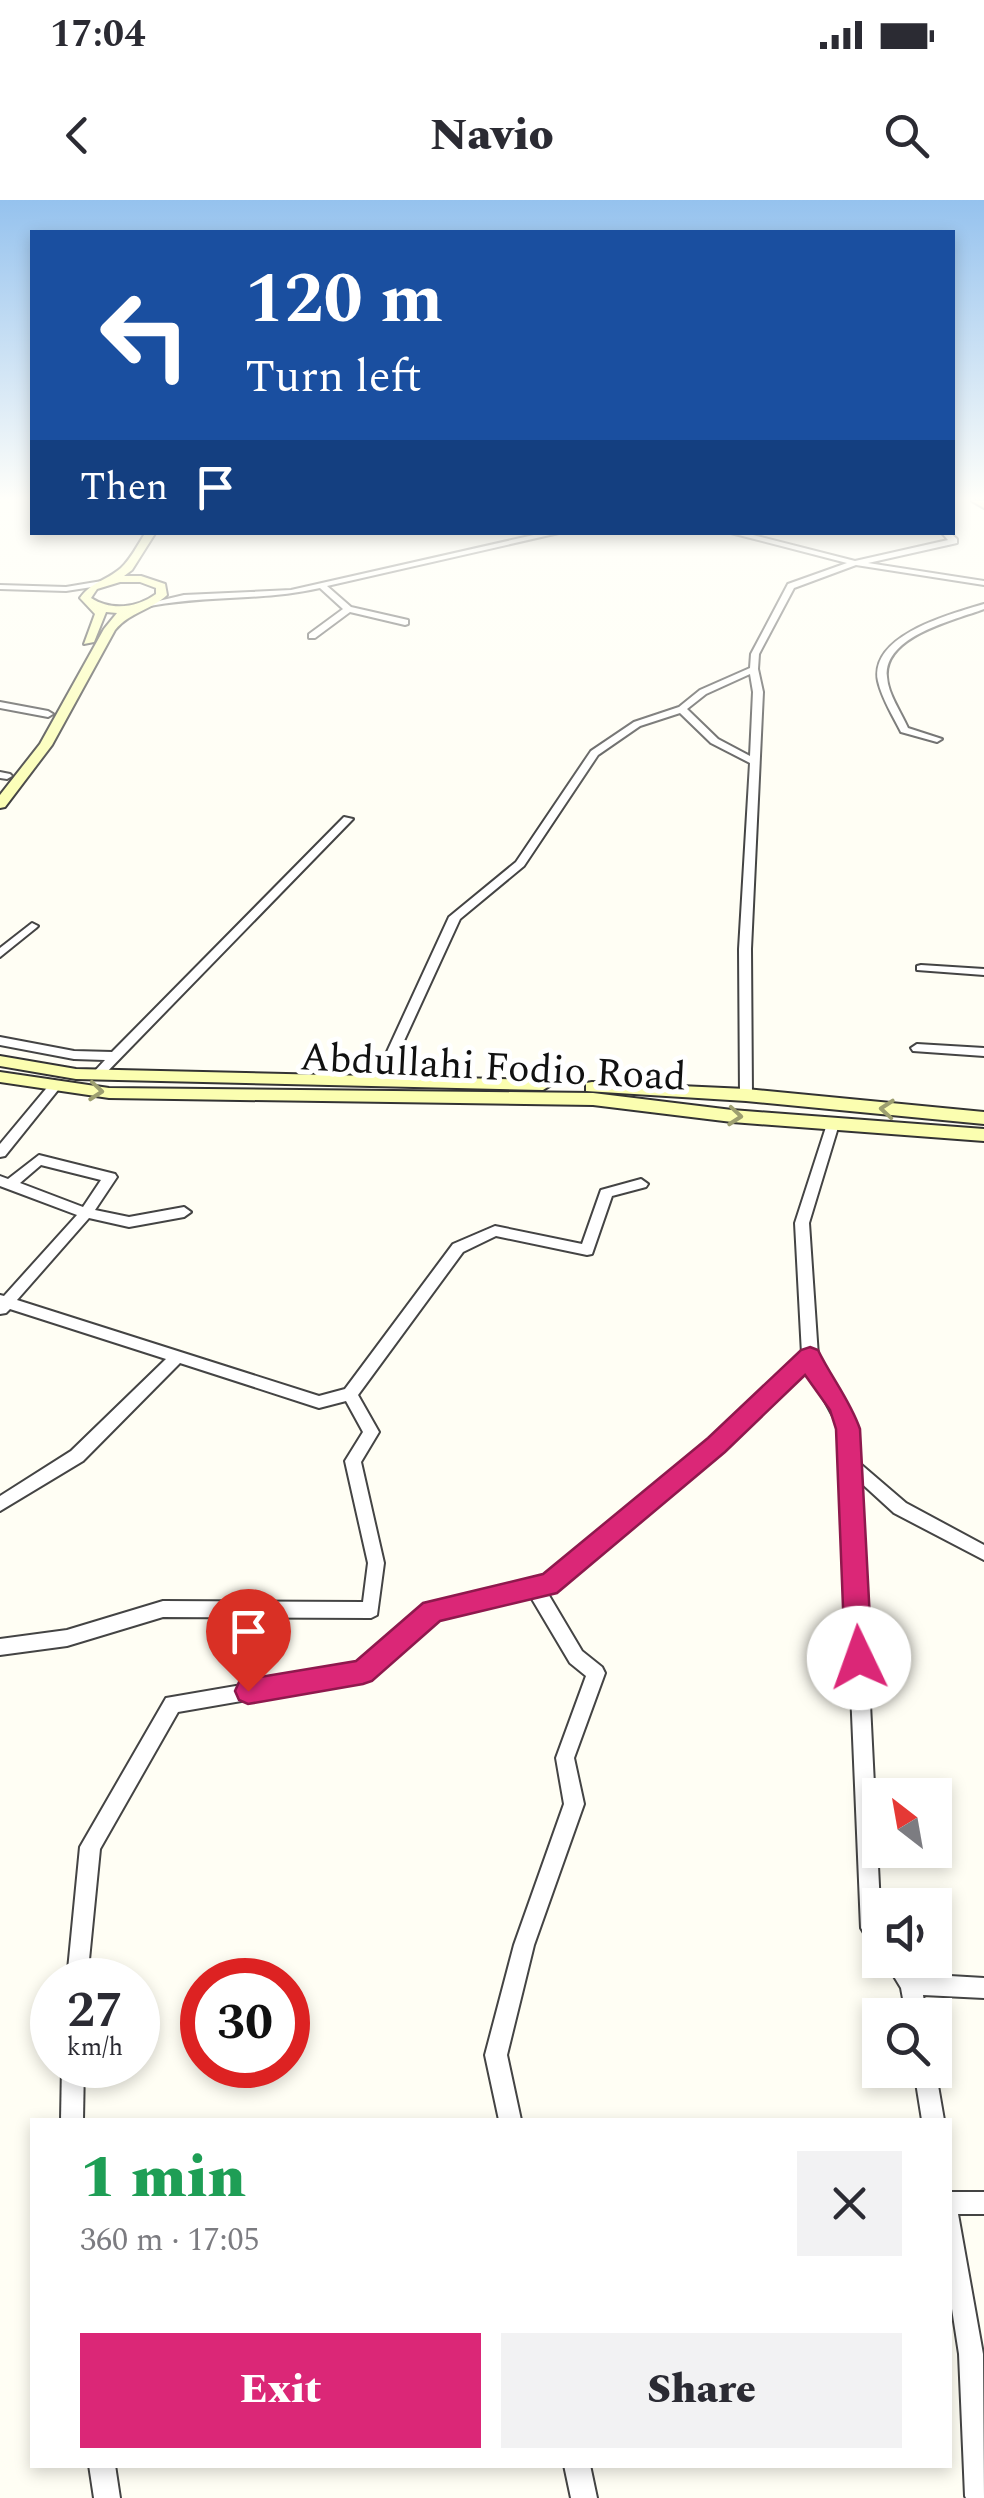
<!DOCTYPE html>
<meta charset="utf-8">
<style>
:root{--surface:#fff;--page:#f2f2f3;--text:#2b2b33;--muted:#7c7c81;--accent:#db2777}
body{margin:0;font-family:Spectral,serif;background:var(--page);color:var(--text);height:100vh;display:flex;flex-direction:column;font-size:38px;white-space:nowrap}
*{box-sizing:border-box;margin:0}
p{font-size:32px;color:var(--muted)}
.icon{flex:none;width:55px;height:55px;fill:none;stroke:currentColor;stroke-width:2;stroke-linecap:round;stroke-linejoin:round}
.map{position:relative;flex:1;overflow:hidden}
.sheet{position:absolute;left:30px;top:1918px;width:922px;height:350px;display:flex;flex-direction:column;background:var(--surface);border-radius:0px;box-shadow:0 5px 15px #0003}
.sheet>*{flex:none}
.hud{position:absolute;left:30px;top:30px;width:925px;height:305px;border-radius:0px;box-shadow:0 5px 15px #0003;background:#1a4fa0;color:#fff;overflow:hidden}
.needle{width:65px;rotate:329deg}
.tools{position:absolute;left:862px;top:1578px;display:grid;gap:20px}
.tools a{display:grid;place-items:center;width:90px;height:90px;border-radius:0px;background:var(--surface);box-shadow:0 5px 15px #0003;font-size:50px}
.speed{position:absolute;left:30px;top:1758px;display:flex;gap:20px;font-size:50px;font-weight:700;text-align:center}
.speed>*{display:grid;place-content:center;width:130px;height:130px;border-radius:50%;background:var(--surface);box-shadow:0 5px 15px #0003;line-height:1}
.speed small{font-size:25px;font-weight:400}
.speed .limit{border:15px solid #d22;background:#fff;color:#111}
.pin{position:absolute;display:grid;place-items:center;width:85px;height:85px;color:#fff;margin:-102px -42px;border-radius:50% 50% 50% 0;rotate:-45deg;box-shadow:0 0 10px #0007}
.pin .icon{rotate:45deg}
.me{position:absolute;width:110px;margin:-55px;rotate:357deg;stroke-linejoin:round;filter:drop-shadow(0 0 8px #0008)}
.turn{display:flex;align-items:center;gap:35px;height:210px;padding:0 50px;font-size:45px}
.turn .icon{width:130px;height:130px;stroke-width:2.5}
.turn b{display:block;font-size:70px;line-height:85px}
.then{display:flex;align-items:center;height:95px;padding:0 50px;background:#0003;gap:20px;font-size:38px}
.round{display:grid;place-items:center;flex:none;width:105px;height:105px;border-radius:0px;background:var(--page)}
.overview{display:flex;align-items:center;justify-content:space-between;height:170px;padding:0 50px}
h1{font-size:60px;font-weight:800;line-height:75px;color:#1e9e55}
.primary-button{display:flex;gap:20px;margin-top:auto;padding:20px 50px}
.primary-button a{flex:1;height:115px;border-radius:0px;background:var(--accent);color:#fff;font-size:40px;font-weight:800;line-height:115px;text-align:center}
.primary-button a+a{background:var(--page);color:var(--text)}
.status{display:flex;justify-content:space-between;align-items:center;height:70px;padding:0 50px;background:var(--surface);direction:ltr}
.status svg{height:28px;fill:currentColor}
header{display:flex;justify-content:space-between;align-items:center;height:130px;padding:0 50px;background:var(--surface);font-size:45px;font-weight:800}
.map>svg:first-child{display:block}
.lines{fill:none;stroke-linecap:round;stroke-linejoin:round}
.minor-casing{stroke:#444;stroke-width:4}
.secondary-casing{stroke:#333;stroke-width:4}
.trunk-casing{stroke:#222;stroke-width:4}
.minor{fill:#fff;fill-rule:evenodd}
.secondary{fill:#fbfeb0;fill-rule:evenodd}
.trunk{fill:#f5d165;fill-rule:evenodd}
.oneway{stroke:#9d9f70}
.route{fill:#db2777;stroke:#8e194d;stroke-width:2.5}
.labels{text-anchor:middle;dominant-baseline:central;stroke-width:10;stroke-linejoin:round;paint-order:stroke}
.street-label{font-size:40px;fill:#111;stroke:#fff}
</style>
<div class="status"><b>17:04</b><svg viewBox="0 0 49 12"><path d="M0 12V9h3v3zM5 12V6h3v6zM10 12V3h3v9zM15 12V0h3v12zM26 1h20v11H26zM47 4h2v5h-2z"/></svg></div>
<header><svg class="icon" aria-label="back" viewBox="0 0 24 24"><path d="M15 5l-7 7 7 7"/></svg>Navio<svg class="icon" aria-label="search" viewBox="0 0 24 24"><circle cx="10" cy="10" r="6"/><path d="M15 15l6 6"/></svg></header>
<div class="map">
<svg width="984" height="2298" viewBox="0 0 984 2298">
<rect width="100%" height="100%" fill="#fffef4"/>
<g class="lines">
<defs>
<g id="minor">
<path d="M 547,332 L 563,332 L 327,386 L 351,407 L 408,420 L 408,424 L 405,425 L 350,412 L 315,438 L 309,438 L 309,434 L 343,409 L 320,388 C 264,401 206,395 150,406 L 146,404 L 184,395 L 291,390 Z"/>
<path d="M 727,332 L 741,332 L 855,361 L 948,340 L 941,332 L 949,332 L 957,339 L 957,343 L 868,363 L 984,381 L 984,385 L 856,365 L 794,388 L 759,454 L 758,469 L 763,492 L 751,749 L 752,895 L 746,899 L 740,895 L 739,749 L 750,563 L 711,543 L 680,513 L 640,526 L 598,555 L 524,666 L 460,719 L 386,880 L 384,883 L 376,883 L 374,880 L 449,717 L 516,662 L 591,551 L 634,522 L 679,507 L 700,490 L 750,468 L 751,454 L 788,384 L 847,363 ZM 750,474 L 753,492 L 750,556 L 718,539 L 687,509 L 706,494 Z"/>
<polygon points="102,381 106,383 105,385 66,391 0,389 0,385 66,387"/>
<path d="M 984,404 L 984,409 C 955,420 883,436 887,477 C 888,494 901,512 908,528 L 942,539 L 937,542 L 901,532 C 893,516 882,499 878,481 C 869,435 951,414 984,404 Z"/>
<polygon points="0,502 48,511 53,514 48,517 0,508"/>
<polygon points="0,572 10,574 12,576 7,579 0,578"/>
<polygon points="344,617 353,619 102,877 98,878 92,874 105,860 74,859 0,845 0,837 74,851 112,852"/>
<polygon points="32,723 38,726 36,728 0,757 0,748"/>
<polygon points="921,765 984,769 984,775 917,770 917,766"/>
<polygon points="917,844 984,848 984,856 913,851 911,848"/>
<polygon points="54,883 58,884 58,890 5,956 0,957 0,944 50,884"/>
<polygon points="833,920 839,924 809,1023 818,1156 856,1229 857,1261 906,1303 984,1345 984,1360 894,1313 859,1281 880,1706 880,1751 873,1748 861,1728 840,1229 807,1168 723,1250 554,1390 547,1392 582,1451 602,1467 605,1473 574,1558 584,1604 534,1745 507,1855 521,1920 499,1920 485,1855 514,1745 564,1604 556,1558 586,1476 570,1463 529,1394 437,1417 369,1478 363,1480 178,1512 100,1649 87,1780 67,1780 80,1647 166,1498 359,1465 426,1406 533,1378 545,1378 711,1240 802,1154 795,1023 827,924"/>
<path d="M 39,955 L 115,974 L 117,977 L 95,1010 L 129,1017 L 184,1007 L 191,1012 L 184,1017 L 129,1027 L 89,1018 L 17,1100 L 319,1196 L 345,1189 L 453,1044 L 495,1026 L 582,1044 L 601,990 L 641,979 L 648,984 L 646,987 L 612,996 L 592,1054 L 587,1055 L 496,1036 L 463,1052 L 358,1195 L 379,1232 L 361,1262 L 384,1363 L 377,1415 L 371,1418 L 163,1417 L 67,1446 L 0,1455 L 0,1439 L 67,1430 L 163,1401 L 363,1402 L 368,1363 L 345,1261 L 363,1232 L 346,1201 L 319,1208 L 180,1163 L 83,1261 L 0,1311 L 0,1296 L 71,1251 L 166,1159 L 10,1109 L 6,1113 L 0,1114 L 0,1095 L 4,1096 L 77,1015 L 0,986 L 0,976 L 8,979 ZM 41,965 L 101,980 L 83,1007 L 20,983 Z"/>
<polygon points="884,1760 906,1760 916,1774 984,1778 984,1798 923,1795 926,1815 906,1815 901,1788"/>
<polygon points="62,1865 84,1865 83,1920 61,1920"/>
<polygon points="935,1868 944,1920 922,1920 914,1870"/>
<polygon points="950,1992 984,1992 984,2014 958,2014 983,2154 984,2298 966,2298 965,2296 959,2154 950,2096"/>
<polygon points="89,2265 115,2265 120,2298 94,2298"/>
<polygon points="564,2265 590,2265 597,2298 571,2298"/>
</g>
<g id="secondary">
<path d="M 146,332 L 156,332 L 132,370 L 124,376 L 141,376 L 165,384 L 167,395 C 151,410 130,412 115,430 L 52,545 L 5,607 L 0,608 L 0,595 L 40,544 L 104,429 L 117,413 L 106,412 L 94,442 L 84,444 L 95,414 L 80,398 C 91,382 106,381 121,368 C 131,359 138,344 146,332 ZM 120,382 L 140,382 L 156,388 L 156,394 C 137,408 111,411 91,398 L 97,389 Z"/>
<polygon points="0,856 76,869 543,880 551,885 543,890 76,879 0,866"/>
<polygon points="0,872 109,888 593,893 732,910 984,929 984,941 732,922 593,905 109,898 0,882"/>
<polygon points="592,882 746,889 984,912 984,924 746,901 586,891 586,883"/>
</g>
<polygon id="trunk" points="972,301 984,301 984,308"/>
</defs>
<use href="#minor" class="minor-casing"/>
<use href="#secondary" class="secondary-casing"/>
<use href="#trunk" class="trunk-casing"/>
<use href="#minor" class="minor"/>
<use href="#secondary" class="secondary"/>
<use href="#trunk" class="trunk"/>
</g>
<defs><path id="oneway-chevron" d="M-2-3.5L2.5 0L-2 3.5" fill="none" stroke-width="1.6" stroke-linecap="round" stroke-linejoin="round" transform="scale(2.5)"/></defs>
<g class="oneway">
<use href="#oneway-chevron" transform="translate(96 891) rotate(5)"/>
<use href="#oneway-chevron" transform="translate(887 909) rotate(-175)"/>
<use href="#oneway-chevron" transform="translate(735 916) rotate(5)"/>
</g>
<linearGradient id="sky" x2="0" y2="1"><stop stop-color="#95c2ee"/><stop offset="0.48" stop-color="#fffffa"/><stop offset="1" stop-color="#fffffa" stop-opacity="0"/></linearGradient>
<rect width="984" height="623" fill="url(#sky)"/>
<path class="route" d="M 810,1147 L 818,1150 C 831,1177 850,1200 860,1229 L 872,1458 L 868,1466 L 859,1470 L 849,1466 L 845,1458 L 836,1229 L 830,1210 L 805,1175 L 725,1252 L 557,1393 L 440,1421 L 372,1481 L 363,1484 L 248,1504 L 239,1500 L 235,1491 L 239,1482 L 248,1479 L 356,1461 L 423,1403 L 543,1374 L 708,1238 L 801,1150 Z"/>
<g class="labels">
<g class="street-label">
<text transform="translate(493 868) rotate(3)">Abdullahi Fodio Road</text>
</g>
</g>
</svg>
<div class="tools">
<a><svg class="needle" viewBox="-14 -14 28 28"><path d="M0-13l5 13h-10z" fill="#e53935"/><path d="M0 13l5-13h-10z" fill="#7c7c81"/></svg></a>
<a><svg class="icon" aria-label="sound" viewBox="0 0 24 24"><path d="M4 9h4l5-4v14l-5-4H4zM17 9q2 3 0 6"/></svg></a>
<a><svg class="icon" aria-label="search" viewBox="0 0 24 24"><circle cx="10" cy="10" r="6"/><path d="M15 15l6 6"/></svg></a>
</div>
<div class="speed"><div>27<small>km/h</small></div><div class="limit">30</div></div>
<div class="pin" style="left:248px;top:1491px;background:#d93025"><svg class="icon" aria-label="arrive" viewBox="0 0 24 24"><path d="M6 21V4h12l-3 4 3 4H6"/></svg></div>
<svg class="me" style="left:859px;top:1458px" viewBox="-20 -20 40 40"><circle r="19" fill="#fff"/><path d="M0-13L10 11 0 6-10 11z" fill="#db2777"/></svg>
<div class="hud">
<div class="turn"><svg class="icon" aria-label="left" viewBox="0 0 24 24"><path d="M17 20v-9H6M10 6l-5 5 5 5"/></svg><div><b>120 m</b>Turn left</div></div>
<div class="then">Then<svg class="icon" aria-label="arrive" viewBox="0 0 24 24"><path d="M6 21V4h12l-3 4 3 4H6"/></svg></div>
</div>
<section class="sheet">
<div class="overview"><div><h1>1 min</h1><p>360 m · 17:05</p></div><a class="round"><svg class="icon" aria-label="close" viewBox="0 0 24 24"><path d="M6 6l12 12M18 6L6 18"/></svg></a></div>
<div class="primary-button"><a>Exit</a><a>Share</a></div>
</section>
</div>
